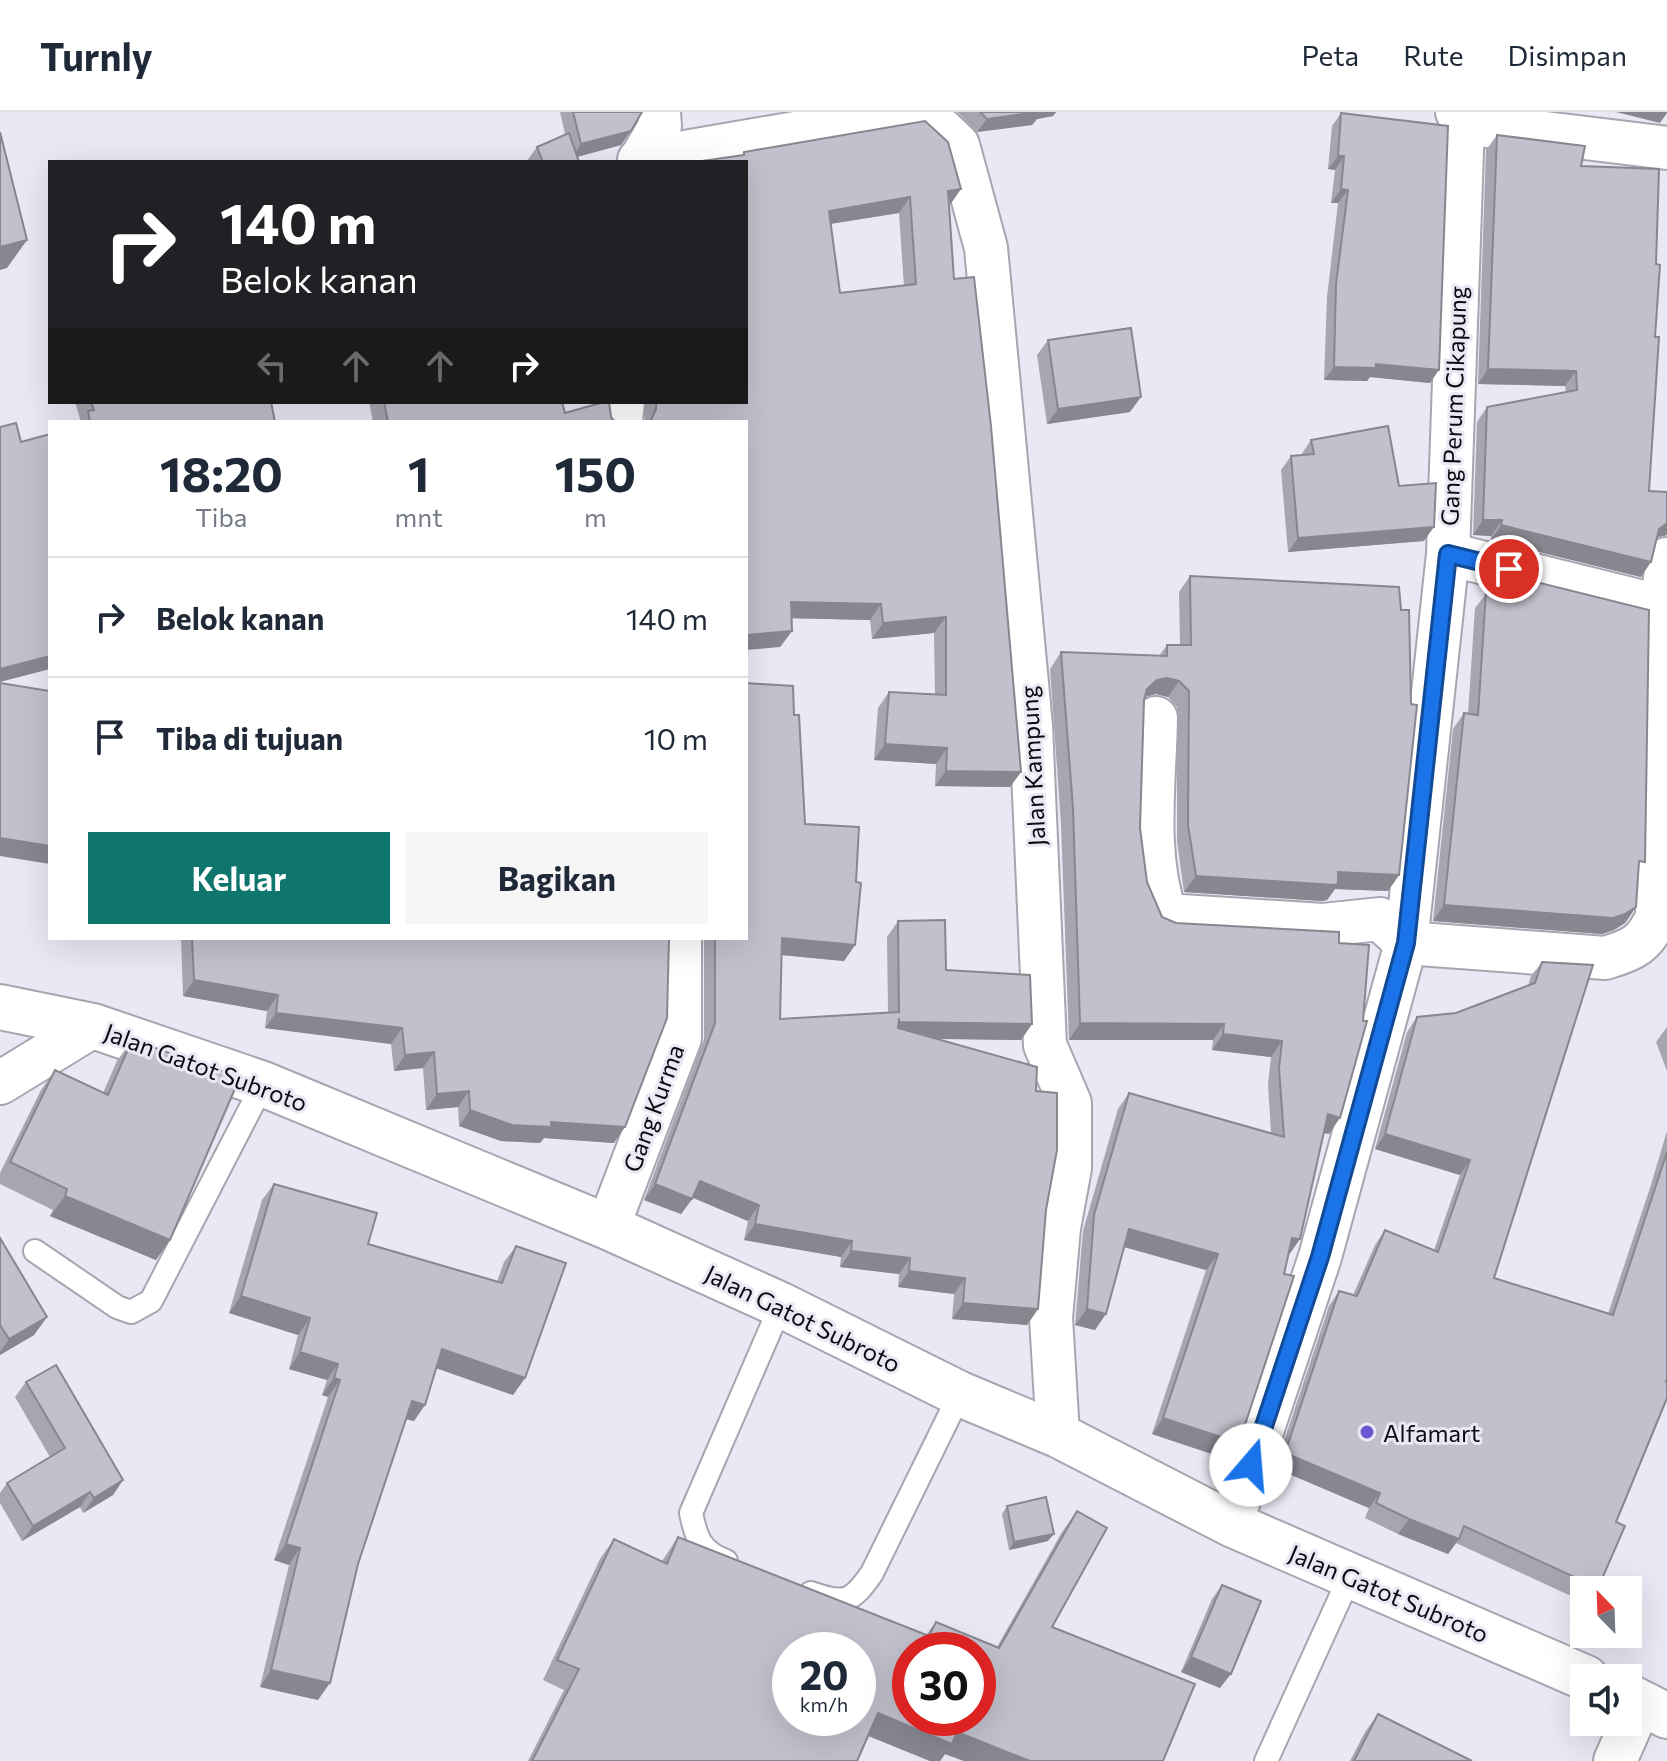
<!DOCTYPE html>
<html lang="id">
<style>
:root{--surface:#fff;--page:#f6f6f7;--text:#1f2937;--muted:#747a83;--line:#e0e1e3;--accent:#0f766e}
body{margin:0;font-family:Commissioner,sans-serif;background:var(--page);color:var(--text);height:100vh;display:flex;flex-direction:column;font-size:30px;white-space:nowrap}
*{box-sizing:border-box;margin:0}
p{font-size:26px;color:var(--muted)}
.icon{flex:none;width:44px;height:44px;fill:none;stroke:currentColor;stroke-width:2;stroke-linecap:round;stroke-linejoin:round}
.map{position:relative;flex:1;overflow:hidden}
.sheet{position:absolute;left:48px;top:308px;width:700px;height:520px;display:flex;flex-direction:column;background:var(--surface);border-radius:0px;box-shadow:0 8px 32px #0002}
.sheet>*{flex:none}
.banner{position:absolute;left:48px;top:48px;width:700px;height:244px;border-radius:0px;box-shadow:0 8px 32px #0002;background:#202124;color:#fff;overflow:hidden}
.needle{width:52px;rotate:337deg}
.buttons{position:absolute;left:1570px;top:1464px;display:grid;gap:16px}
.buttons a{display:grid;place-items:center;width:72px;height:72px;border-radius:0px;background:var(--surface);box-shadow:0 8px 32px #0002;font-size:40px}
.speed{position:absolute;left:772px;top:1520px;display:flex;gap:16px;font-size:40px;font-weight:700;text-align:center}
.speed>*{display:grid;place-content:center;width:104px;height:104px;border-radius:50%;background:var(--surface);box-shadow:0 8px 32px #0002;line-height:1}
.speed small{font-size:20px;font-weight:400}
.speed .limit{border:12px solid #d22;background:#fff;color:#111}
.pin{position:absolute;display:grid;place-items:center;width:68px;height:68px;color:#fff;margin:-34px;border:4px solid #fff;border-radius:50%;box-shadow:0 2px 8px #0007}
.me{position:absolute;width:88px;margin:-44px;rotate:18deg;stroke-linejoin:round;filter:drop-shadow(0 0 6px #0008)}
.turn{display:flex;align-items:center;gap:28px;height:168px;padding:0 40px;font-size:36px}
.turn .icon{width:104px;height:104px;stroke-width:2.5}
.turn b{display:block;font-size:56px;line-height:68px}
.lanes{display:flex;align-items:center;height:76px;padding:0 40px;background:#0003;justify-content:center;gap:40px;direction:ltr}
.lanes .off{opacity:.35}
.eta{display:flex;justify-content:space-evenly;align-items:center;height:136px;text-align:center}
.eta b{font-size:48px;font-weight:700;line-height:56px}
.cta{display:flex;gap:16px;margin-top:auto;padding:16px 40px}
.cta a{flex:1;height:92px;border-radius:0px;background:var(--accent);color:#fff;font-size:32px;font-weight:700;line-height:92px;text-align:center}
.cta a+a{background:var(--page);color:var(--text)}
ul{padding:0;list-style:none}
li{display:flex;align-items:center;gap:24px;height:120px;padding:0 40px;border-top:2px solid var(--line)}
li div{flex:1}
li b{display:block;font-size:30px}
li em{font-style:normal}
header{display:flex;align-items:center;gap:48px;box-sizing:border-box;height:112px;padding:0 40px;background:var(--surface);border-bottom:2px solid var(--line)}
header strong{font-size:38px}
nav{display:flex;gap:44px;margin-inline-start:auto;font-size:28px}
.map>svg:first-child{display:block}
.lines{fill:none;stroke-linecap:round;stroke-linejoin:round}
.lane-casing{stroke:#a6a6b1;stroke-width:26}
.street-casing{stroke:#a6a6b1;stroke-width:46}
.secondary-casing{stroke:#a6a6b1;stroke-width:48}
.lane{stroke:#fff;stroke-width:22}
.street{stroke:#fff;stroke-width:42}
.secondary{stroke:#fff;stroke-width:44}
.wall{fill:#a6a6b0;fill-rule:evenodd}
.shaded-wall{fill:#878790}
.building{fill:#c1c1cd;stroke:#878790;stroke-width:2;fill-rule:evenodd}
.route-casing{stroke:#114b97;stroke-width:20}
.route{stroke:#1a73e8;stroke-width:14}
.poi-dot{fill:#6b57d1;stroke:#e9e9f5;stroke-width:3}
.labels{text-anchor:middle;dominant-baseline:central;stroke-width:6;stroke-linejoin:round;paint-order:stroke}
.street-label{font-size:24px;fill:#0b0b0f;stroke:#e9e9f5}
.poi-label{font-size:24px;fill:#0b0b0f;stroke:#e9e9f5;text-anchor:start}
</style>
<header>
<strong>Turnly</strong>
<nav><a>Peta</a><a>Rute</a><a>Disimpan</a></nav>
</header>
<div class="map">
<svg width="1667" height="1649" viewBox="0 0 1667 1649">
<rect width="100%" height="100%" fill="#e9e9f5"/>
<g class="lines">
<defs>
<g id="lane">
<polyline points="35,1139 117,1195 131,1200 151,1189 263,972"/>
<path d="M 726,1449 C 701,1440 696,1426 691,1401 L 781,1193"/>
<path d="M 811,1481 C 845,1493 852,1490 872,1461 L 960,1282"/>
<polyline points="1266,1649 1350,1464"/>
</g>
<g id="street">
<polyline points="923,0 958,33 986,136 1031,614 1045,933 1070,991 1070,1056 1059,1116 1051,1206 1058,1323"/>
<polyline points="1463,11 1667,36"/>
<polyline points="639,48 917,0"/>
<polyline points="639,50 660,14 659,0"/>
<polyline points="621,310 623,290"/>
<polyline points="1448,442 1667,496"/>
<path d="M 1156,606 C 1155,671 1144,741 1166,803 L 1323,813 L 1380,807 L 1406,831 L 1605,846 C 1633,838 1645,832 1657,805 L 1662,494 L 1667,447"/>
<polyline points="0,971 93,914"/>
<polyline points="608,1115 680,926 680,826"/>
<polyline points="1231,1412 1320,1145 1406,831 1448,442 1463,11 1457,0"/>
<polyline points="1615,1649 1641,1590"/>
</g>
<g id="secondary">
<polyline points="0,895 93,914 263,972 608,1115 781,1193 960,1282 1058,1323 1231,1412 1586,1566"/>
<polyline points="1628,1584 1667,1604"/>
</g>
</defs>
<use href="#lane" class="lane-casing"/>
<use href="#street" class="street-casing"/>
<use href="#secondary" class="secondary-casing"/>
<use href="#lane" class="lane"/>
<use href="#street" class="street"/>
<use href="#secondary" class="secondary"/>
</g>
<g class="wall">
<polygon points="560,0 642,0 621,33 578,45 579,50 526,50 537,35 565,22"/>
<polygon points="957,0 1056,0 1053,4 1037,7 1032,13 977,20"/>
<polygon points="1341,1 1430,271 1370,265 1367,269 1324,268 1327,185 1338,91 1331,91 1335,58 1328,57 1332,14"/>
<polygon points="1497,23 1581,54 1656,152 1655,225 1649,379 1667,380 1667,423 1657,426 1641,465 1491,428 1491,424 1473,423 1477,310 1487,295 1566,280 1565,274 1478,272 1486,38"/>
<path d="M 744,40 L 949,93 L 954,167 L 1021,660 L 1010,675 L 935,674 L 936,652 L 874,648 L 878,596 L 889,580 L 935,583 L 934,521 L 872,527 L 870,508 L 791,506 L 792,519 L 780,535 L 746,310 L 645,310 L 644,290 L 746,290 L 742,44 ZM 899,101 L 904,174 L 840,181 L 830,112 Z"/>
<polygon points="1048,228 1130,300 1047,312 1037,243"/>
<polygon points="75,290 271,290 275,310 81,310"/>
<polygon points="369,290 562,290 565,301 611,305 615,310 373,310"/>
<polygon points="1311,328 1399,374 1424,429 1288,440 1281,358 1291,344 1301,343"/>
<polygon points="1496,460 1639,758 1636,795 1625,811 1614,818 1602,822 1433,809 1453,617 1464,601 1468,602 1475,496 1485,483 1485,476"/>
<polygon points="1190,464 1399,763 1388,779 1335,777 1327,788 1322,789 1184,780 1177,729 1177,595 1168,585 1156,582 1144,585 1140,716 1147,770 1162,805 1176,811 1339,820 1329,1022 1324,1021 1227,1347 1152,1322 1206,1158 1124,1135 1095,1218 1075,1213 1083,1119 1118,997 1129,981 1271,1021 1268,972 1271,945 1212,938 1213,928 1069,928 1061,712 1050,557 1061,540 1159,544 1167,533 1180,533 1179,480"/>
<polygon points="794,603 805,712 856,770 855,833 844,849 781,843 780,907 888,900 887,825 898,809 946,858 1032,912 1021,928 937,927 1036,979 1046,1098 1038,1197 1027,1213 952,1207 954,1182 898,1175 899,1162 840,1155 841,1145 744,1128 748,1109 693,1086 681,1102 644,1088 704,927 704,826 746,826"/>
<polygon points="181,826 669,826 614,1031 544,1026 540,1031 501,1029 459,1014 458,995 426,998 423,956 394,959 391,932 265,916 267,899 183,884"/>
<polygon points="1542,850 1494,1166 1608,1202 1650,1076 1667,1019 1667,1266 1616,1410 1598,1476 1597,1478 1584,1478 1584,1490 1456,1431 1448,1442 1398,1422 1365,1406 1369,1396 1275,1356 1329,1194 1339,1179 1353,1183 1375,1133 1385,1118 1434,1138 1460,1063 1375,1037 1407,920 1417,905 1456,901 1528,874 1531,864"/>
<polygon points="1667,915 1667,959 1656,930"/>
<polygon points="132,928 156,1148 50,1104 53,1098 0,1072 0,1061 41,978 55,958 103,981 117,949"/>
<polygon points="274,1072 368,1132 497,1170 504,1150 516,1134 525,1266 513,1283 436,1256 414,1309 406,1307 358,1452 318,1588 260,1575 289,1453 274,1448 328,1285 322,1283 327,1268 289,1257 298,1223 229,1201 262,1088"/>
<polygon points="0,1126 47,1205 34,1223 0,1243"/>
<polygon points="26,1270 123,1368 113,1383 83,1401 80,1395 22,1429 0,1391 0,1381 7,1371 50,1345 15,1285"/>
<polygon points="1007,1394 1048,1429 1009,1438 1002,1402"/>
<polygon points="1077,1399 1052,1515 1163,1649 964,1649 945,1642 940,1649 930,1649 868,1624 857,1649 528,1649 564,1578 543,1568 600,1447 614,1427 662,1449 678,1425 926,1523 936,1510 997,1535 1062,1420"/>
<polygon points="1222,1473 1220,1576 1181,1560 1212,1487"/>
<polygon points="1378,1602 1472,1649 1350,1649 1365,1620"/>
</g>
<g class="shaded-wall">
<polygon points="1037,0 1056,0 1053,4 1037,7 1032,13 977,20 987,7"/>
<polygon points="1616,0 1667,0 1667,1 1660,11"/>
<polygon points="631,19 621,33 572,46 581,32"/>
<polygon points="1338,44 1344,44 1335,58 1328,57"/>
<polygon points="961,77 950,93 948,79"/>
<polygon points="1341,77 1348,78 1338,91 1331,91"/>
<polygon points="910,85 899,101 817,114 829,99"/>
<polygon points="27,128 7,156 0,158 0,135"/>
<polygon points="1376,252 1439,258 1430,271 1370,265 1367,269 1324,268 1334,255"/>
<polygon points="1488,257 1576,259 1565,274 1478,272"/>
<polygon points="1141,285 1130,300 1047,312 1058,297"/>
<polygon points="1483,408 1502,408 1491,424 1473,423"/>
<polygon points="1667,411 1667,423 1658,425 1648,432 1659,417"/>
<polygon points="1501,413 1651,450 1641,465 1491,428"/>
<polygon points="1434,415 1424,429 1288,440 1298,426"/>
<polygon points="791,490 881,492 870,508 780,506"/>
<polygon points="946,505 934,521 872,527 883,511"/>
<polygon points="792,519 780,535 746,538 746,523"/>
<polygon points="50,544 50,557 0,570 0,557"/>
<polygon points="1167,566 1179,569 1168,585 1156,582 1145,585 1136,593 1147,577 1157,568"/>
<polygon points="885,632 947,636 936,652 874,648"/>
<polygon points="946,659 1021,660 1010,675 935,674"/>
<polygon points="0,726 50,734 50,752 0,744"/>
<polygon points="1338,760 1399,763 1388,779 1335,777 1327,788 1322,789 1184,780 1196,764"/>
<polygon points="1444,793 1636,795 1625,811 1614,818 1602,822 1433,809"/>
<polygon points="782,826 855,833 844,849 771,842"/>
<polygon points="194,868 278,883 267,899 183,884"/>
<polygon points="276,901 402,916 391,932 265,916"/>
<polygon points="899,910 1032,912 1021,928 888,926"/>
<polygon points="1080,911 1224,912 1213,928 1069,928"/>
<polygon points="1223,922 1282,929 1271,945 1212,938"/>
<polygon points="434,940 423,956 394,959 405,943"/>
<polygon points="469,979 458,995 426,998 437,982"/>
<polygon points="470,998 551,1010 625,1015 614,1031 544,1026 540,1031 501,1029 459,1014"/>
<polygon points="1328,1002 1340,1006 1329,1022 1316,1019"/>
<polygon points="1385,1022 1470,1048 1460,1063 1375,1037"/>
<polygon points="700,1069 759,1093 748,1109 689,1084"/>
<polygon points="655,1072 692,1087 681,1102 644,1088"/>
<polygon points="65,1084 170,1128 156,1148 50,1104"/>
<polygon points="755,1112 852,1129 841,1145 744,1128"/>
<polygon points="1129,1117 1218,1142 1206,1158 1117,1133"/>
<polygon points="1292,1126 1300,1127 1289,1143"/>
<polygon points="851,1139 910,1146 899,1162 840,1155"/>
<polygon points="909,1159 965,1166 954,1182 898,1175"/>
<polygon points="241,1184 310,1206 298,1223 229,1201"/>
<polygon points="963,1191 1038,1197 1027,1213 952,1207"/>
<polygon points="1087,1197 1106,1202 1095,1218 1075,1213"/>
<polygon points="47,1205 34,1223 0,1243 0,1240 9,1227"/>
<polygon points="442,1237 525,1266 513,1283 430,1254"/>
<polygon points="300,1240 338,1252 327,1268 289,1257"/>
<polygon points="334,1266 340,1268 328,1285 322,1283"/>
<polygon points="412,1289 425,1293 414,1309 400,1306"/>
<polygon points="1163,1306 1239,1331 1227,1347 1152,1322"/>
<polygon points="1285,1341 1380,1381 1369,1396 1275,1356"/>
<polygon points="123,1368 113,1383 83,1401 94,1386"/>
<polygon points="90,1380 80,1395 22,1429 33,1414"/>
<polygon points="1409,1407 1459,1427 1448,1442 1398,1422"/>
<polygon points="1054,1422 1048,1429 1009,1438 1014,1430"/>
<polygon points="286,1432 300,1436 289,1453 274,1448"/>
<polygon points="1191,1545 1231,1562 1220,1576 1181,1560"/>
<polygon points="271,1558 330,1571 318,1588 260,1575"/>
<polygon points="878,1601 957,1620 1030,1649 964,1649 945,1642 940,1649 930,1649 864,1622"/>
</g>
<g class="building">
<polygon points="573,0 642,0 631,19 581,32"/>
<polygon points="980,0 1037,0 987,7"/>
<polygon points="1341,1 1448,14 1439,258 1376,252 1376,256 1334,255 1336,172 1348,78 1341,77 1344,44 1338,44"/>
<path d="M 925,9 L 948,30 L 961,77 L 948,79 L 954,167 L 974,165 L 991,314 L 1021,660 L 946,659 L 947,636 L 885,632 L 889,580 L 946,583 L 946,505 L 883,511 L 881,492 L 791,490 L 792,519 L 746,523 L 746,310 L 650,310 L 656,297 L 656,290 L 746,290 L 746,50 L 695,50 L 744,43 L 744,40 ZM 910,85 L 916,172 L 840,181 L 829,99 Z"/>
<polygon points="0,20 27,128 0,135"/>
<polygon points="569,21 579,50 543,50 537,35"/>
<polygon points="1497,23 1585,34 1581,54 1659,57 1656,152 1660,153 1655,225 1659,225 1649,379 1667,380 1667,411 1659,417 1651,450 1501,413 1502,408 1483,408 1487,295 1577,278 1576,259 1488,257"/>
<polygon points="1131,216 1141,285 1058,297 1048,228"/>
<polygon points="91,290 271,290 275,310 90,310 88,299 94,298"/>
<polygon points="384,290 562,290 565,301 604,290 609,290 611,305 615,310 388,310"/>
<polygon points="16,311 21,330 50,322 50,544 0,557 0,315"/>
<polygon points="1388,314 1399,374 1436,371 1434,415 1298,426 1291,344 1314,342 1311,328"/>
<polygon points="1496,460 1649,498 1645,750 1639,749 1636,795 1625,802 1613,806 1444,793 1464,601 1478,603 1486,480 1494,481"/>
<polygon points="1190,464 1399,475 1401,498 1409,498 1411,592 1417,593 1399,763 1338,760 1338,772 1334,773 1196,764 1188,713 1189,579 1179,569 1167,566 1157,568 1147,577 1144,588 1140,716 1147,770 1162,805 1176,811 1339,820 1339,831 1369,833 1363,909 1367,909 1340,1006 1328,1002 1300,1127 1292,1126 1284,1162 1294,1164 1239,1331 1163,1306 1218,1142 1129,1117 1106,1202 1087,1197 1094,1103 1129,981 1284,1025 1279,956 1282,929 1223,922 1224,912 1080,911 1073,696 1061,540 1167,544 1167,533 1191,533"/>
<polygon points="0,571 50,579 50,734 0,726"/>
<polygon points="746,571 793,574 794,603 799,603 805,712 859,715 856,770 861,771 855,833 782,826 780,907 899,900 898,809 945,808 946,858 1030,863 1032,912 899,910 899,906 898,916 1037,955 1036,979 1057,981 1057,1038 1046,1098 1038,1197 963,1191 965,1166 909,1159 910,1146 851,1139 852,1129 755,1112 759,1093 700,1069 692,1087 655,1072 715,911 715,826 746,826"/>
<polygon points="192,826 669,826 667,906 625,1015 551,1010 551,1015 512,1013 470,998 469,979 437,982 434,940 405,943 402,916 276,901 278,883 194,868"/>
<polygon points="1542,850 1593,853 1494,1166 1613,1203 1667,1040 1667,1266 1666,1270 1667,1270 1667,1286 1616,1410 1625,1414 1598,1476 1464,1414 1459,1427 1409,1407 1376,1391 1380,1381 1285,1341 1339,1179 1357,1184 1385,1118 1438,1140 1470,1048 1385,1022 1417,905 1456,901 1535,871"/>
<polygon points="132,928 240,965 170,1128 65,1084 67,1077 10,1050 55,958 108,983"/>
<polygon points="274,1072 377,1101 368,1132 502,1171 516,1134 566,1151 525,1266 442,1237 425,1293 412,1289 358,1452 330,1571 271,1558 300,1436 286,1432 340,1268 334,1266 338,1252 300,1240 310,1206 241,1184"/>
<polygon points="0,1126 47,1205 9,1227 0,1213"/>
<polygon points="56,1253 123,1368 94,1386 90,1380 33,1414 7,1371 65,1336 26,1270"/>
<polygon points="1046,1385 1054,1422 1014,1430 1007,1394"/>
<path d="M 1077,1399 L 1107,1416 L 1052,1515 L 1195,1572 L 1163,1649 L 1030,1649 L 957,1620 L 952,1632 L 878,1601 L 857,1649 L 532,1649 L 579,1557 L 557,1548 L 614,1427 L 667,1452 L 678,1425 L 929,1524 L 936,1510 L 999,1536 ZM 790,1538 L 858,1538 L 858,1606 L 790,1606 ZM 910,1538 L 978,1538 L 978,1606 L 910,1606 Z"/>
<polygon points="1222,1473 1261,1489 1231,1562 1191,1545"/>
<polygon points="1378,1602 1472,1649 1354,1649"/>
</g>
<g class="lines">
<defs>
<polyline id="route" points="1251,1353 1320,1145 1406,831 1448,442 1509,457"/>
</defs>
<use href="#route" class="route-casing"/>
<use href="#route" class="route"/>
</g>
<circle class="poi-dot" cx="1367" cy="1320" r="8"/>
<g class="labels">
<g class="street-label">
<text transform="translate(1453 294) rotate(-88)">Gang Perum Cikapung</text>
<text transform="translate(1032 654) rotate(-93)">Jalan Kampung</text>
<text transform="translate(206 955) rotate(20)">Jalan Gatot Subroto</text>
<text transform="translate(653 996) rotate(-70)">Gang Kurma</text>
<text transform="translate(803 1206) rotate(26)">Jalan Gatot Subroto</text>
<text transform="translate(1389 1481) rotate(23)">Jalan Gatot Subroto</text>
</g>
<g class="poi-label">
<text x="1383" y="1320">Alfamart</text>
</g>
</g>
</svg>
<div class="buttons">
<a><svg class="needle" viewBox="-14 -14 28 28"><path d="M0-13l5 13h-10z" fill="#e53935"/><path d="M0 13l5-13h-10z" fill="#747a83"/></svg></a>
<a><svg class="icon" aria-label="sound" viewBox="0 0 24 24"><path d="M4 9h4l5-4v14l-5-4H4zM17 9q2 3 0 6"/></svg></a>
</div>
<div class="speed"><div>20<small>km/h</small></div><div class="limit">30</div></div>
<div class="pin" style="left:1509px;top:457px;background:#d93025"><svg class="icon" aria-label="arrive" viewBox="0 0 24 24"><path d="M6 21V4h12l-3 4 3 4H6"/></svg></div>
<svg class="me" style="left:1251px;top:1353px" viewBox="-20 -20 40 40"><circle r="19" fill="#fff"/><path d="M0-13L10 11 0 6-10 11z" fill="#1a73e8"/></svg>
<div class="banner">
<div class="turn"><svg class="icon" aria-label="right" viewBox="0 0 24 24"><path d="M7 20v-9h11M14 6l5 5-5 5"/></svg><div><b>140 m</b>Belok kanan</div></div>
<div class="lanes"><svg class="icon off" aria-label="left" viewBox="0 0 24 24"><path d="M17 20v-9H6M10 6l-5 5 5 5"/></svg><svg class="icon off" aria-label="ahead" viewBox="0 0 24 24"><path d="M12 20V5M6 11l6-6 6 6"/></svg><svg class="icon off" aria-label="ahead" viewBox="0 0 24 24"><path d="M12 20V5M6 11l6-6 6 6"/></svg><svg class="icon" aria-label="right" viewBox="0 0 24 24"><path d="M7 20v-9h11M14 6l5 5-5 5"/></svg></div>
</div>
<section class="sheet">
<div class="eta">
<div><b>18:20</b><p>Tiba</p></div>
<div><b>1</b><p>mnt</p></div>
<div><b>150</b><p>m</p></div>
</div>
<ul>
<li><svg class="icon" aria-label="right" viewBox="0 0 24 24"><path d="M7 20v-9h11M14 6l5 5-5 5"/></svg><div><b>Belok kanan</b></div><em>140 m</em></li>
<li><svg class="icon" aria-label="arrive" viewBox="0 0 24 24"><path d="M6 21V4h12l-3 4 3 4H6"/></svg><div><b>Tiba di tujuan</b></div><em>10 m</em></li>
</ul>
<div class="cta"><a>Keluar</a><a>Bagikan</a></div>
</section>
</div>
